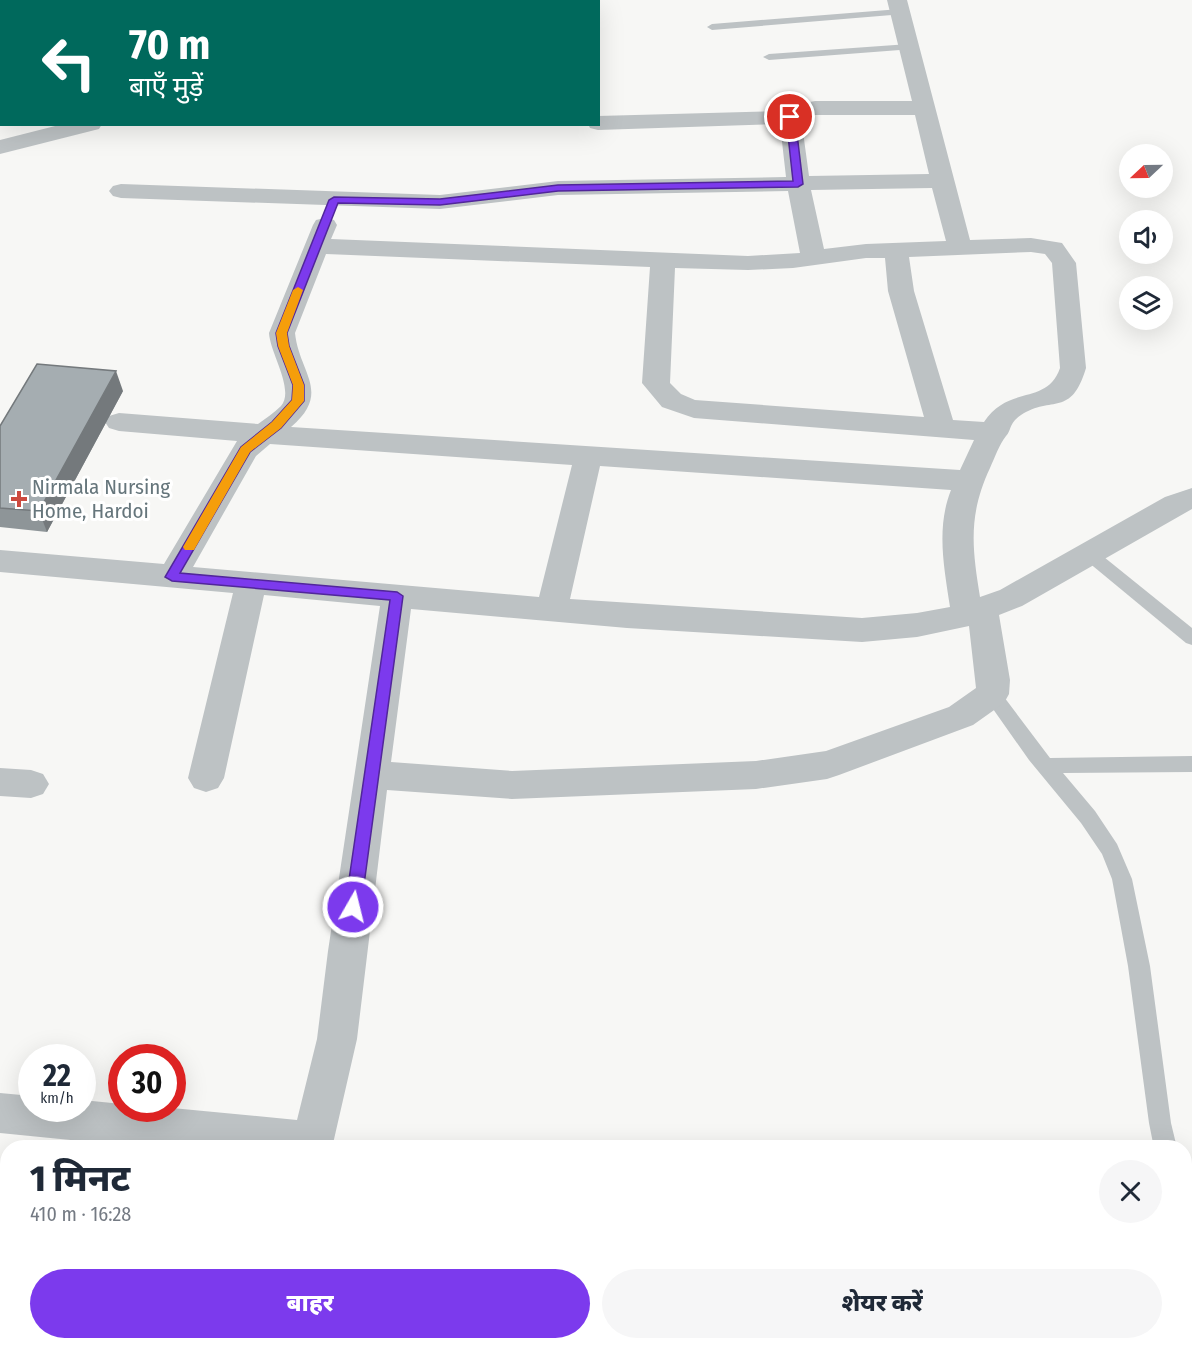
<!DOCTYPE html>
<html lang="hi">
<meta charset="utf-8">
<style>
:root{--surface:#fff;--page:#f6f6f7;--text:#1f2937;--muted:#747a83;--accent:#7c3aed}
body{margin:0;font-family:"Fira Sans Condensed","Noto Sans Devanagari",sans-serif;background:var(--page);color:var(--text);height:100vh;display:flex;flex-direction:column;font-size:22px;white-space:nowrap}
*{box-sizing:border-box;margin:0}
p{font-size:20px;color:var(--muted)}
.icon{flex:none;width:33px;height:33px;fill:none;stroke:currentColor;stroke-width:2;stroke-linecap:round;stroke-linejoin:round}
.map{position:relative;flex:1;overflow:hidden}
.drawer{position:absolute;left:0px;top:1140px;width:1192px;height:210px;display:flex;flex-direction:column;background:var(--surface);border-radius:24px 24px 0 0;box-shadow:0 6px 24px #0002}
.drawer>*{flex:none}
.guide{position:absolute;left:0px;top:0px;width:600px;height:126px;box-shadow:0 6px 24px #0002;background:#00695c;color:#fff;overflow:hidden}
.needle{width:39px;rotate:248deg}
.buttons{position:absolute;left:1119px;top:144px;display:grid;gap:12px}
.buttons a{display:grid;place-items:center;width:54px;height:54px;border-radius:50%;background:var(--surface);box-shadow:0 6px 24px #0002;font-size:30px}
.speed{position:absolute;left:18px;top:1044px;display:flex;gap:12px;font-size:30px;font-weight:700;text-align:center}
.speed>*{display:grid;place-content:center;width:78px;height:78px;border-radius:50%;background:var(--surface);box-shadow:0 6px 24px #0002;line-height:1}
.speed small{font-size:15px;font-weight:400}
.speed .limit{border:9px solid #d22;background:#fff;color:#111}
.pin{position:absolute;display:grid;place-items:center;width:51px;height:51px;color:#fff;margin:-26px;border:3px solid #fff;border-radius:50%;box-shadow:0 2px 6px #0007}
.me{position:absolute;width:66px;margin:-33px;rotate:8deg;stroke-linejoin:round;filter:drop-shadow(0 0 4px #0008)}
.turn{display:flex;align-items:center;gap:21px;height:126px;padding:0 30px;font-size:27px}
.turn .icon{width:78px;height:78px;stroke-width:2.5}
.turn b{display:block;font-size:42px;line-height:51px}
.round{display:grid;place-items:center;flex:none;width:63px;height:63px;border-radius:32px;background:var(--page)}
.head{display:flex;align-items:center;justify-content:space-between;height:102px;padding:0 30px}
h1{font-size:36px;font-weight:800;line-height:45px}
.primary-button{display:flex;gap:12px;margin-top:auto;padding:12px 30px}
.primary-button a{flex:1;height:69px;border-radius:36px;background:var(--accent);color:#fff;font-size:24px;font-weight:800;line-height:69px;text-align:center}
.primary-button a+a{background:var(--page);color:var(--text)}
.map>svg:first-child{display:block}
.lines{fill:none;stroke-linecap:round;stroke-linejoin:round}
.service{fill:#bdc2c4;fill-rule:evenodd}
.minor{fill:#bdc2c4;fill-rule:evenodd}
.wall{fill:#8e9598}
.shaded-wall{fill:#74797c}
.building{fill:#a5adb1;stroke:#74797c;stroke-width:1.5}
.route{fill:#7c3aed;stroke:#51269a;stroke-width:1.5}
.slow{fill:#f59e0b}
.poi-dot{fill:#cc4a3f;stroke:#fff;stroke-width:2}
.labels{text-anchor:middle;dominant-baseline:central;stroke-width:6;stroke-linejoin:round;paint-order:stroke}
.poi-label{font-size:21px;fill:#66767c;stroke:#fff;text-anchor:start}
</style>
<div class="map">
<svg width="1192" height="1350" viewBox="0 0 1192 1350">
<rect width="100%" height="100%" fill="#f7f7f5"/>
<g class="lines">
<g class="service">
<polygon points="900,9 904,10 904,14 712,30 707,27 712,24"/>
<polygon points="909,44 913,45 913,49 769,60 763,57 769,54"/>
<polygon points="1088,547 1094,549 1192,628 1192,645 1186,643 1082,557 1080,553 1082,549"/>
<polygon points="992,687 998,689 1050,758 1192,756 1192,772 1063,773 1095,811 1117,844 1132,879 1150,966 1171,1123 1177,1148 1154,1148 1149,1123 1128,966 1112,879 1102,854 1081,823 1029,760 986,699 983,694 986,689"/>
<polygon points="1185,1188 1192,1191 1192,1227 1185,1224"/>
</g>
<g class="minor">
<polygon points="155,0 175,0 154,2"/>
<rect x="261" y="0" width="20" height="2"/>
<polygon points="326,0 346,0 325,2"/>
<path d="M 887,0 L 907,0 L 970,240 L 1031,238 L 1062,243 L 1076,263 L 1086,368 C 1071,418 1052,395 1021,415 C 1008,424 1012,430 1006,436 C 999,445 995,457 990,468 C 968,515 972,548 980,597 L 1000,590 L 1165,497 L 1192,488 L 1192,509 L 1022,606 L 999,615 L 1010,680 L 1009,694 L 1004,703 L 973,725 L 839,775 L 827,779 L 756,789 L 512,799 L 387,790 L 357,1039 L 332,1148 L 151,1148 L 0,1133 L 0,1093 L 32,1096 L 32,1108 L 82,1108 L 82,1100 L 122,1104 L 122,1108 L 172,1108 L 297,1120 L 317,1039 L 328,951 L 380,606 L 264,595 L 224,778 L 218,788 L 206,792 L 194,788 L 188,778 L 233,593 L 0,572 L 0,550 L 164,564 L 237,441 L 119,431 L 109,428 L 105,422 L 109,416 L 119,413 L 258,424 C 265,419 274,413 281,406 C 295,390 270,353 269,333 L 313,225 L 316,220 L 325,218 L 334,220 L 337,225 L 331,239 L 748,256 L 800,253 L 788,191 L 558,195 L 440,209 L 121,198 L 113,196 L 109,191 L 113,186 L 121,184 L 440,195 L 558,181 L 786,177 L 780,124 L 598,130 L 590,128 L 588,124 L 598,124 L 598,116 L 782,111 L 784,107 L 815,101 L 912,101 ZM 815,115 L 915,115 L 929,174 L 809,176 L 801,117 ZM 932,188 L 946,241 L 866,244 L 824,249 L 811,190 ZM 1031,252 L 1045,254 L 1052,263 L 1060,368 C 1047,406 1009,384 984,422 L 953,420 L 914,291 L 909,257 ZM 326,254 L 650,267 L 642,383 L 662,407 L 694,418 L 974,440 L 960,470 L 291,427 C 332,392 299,373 295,333 ZM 866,258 L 885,258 L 888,291 L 924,417 L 695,400 L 681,394 L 670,383 L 675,268 L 748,270 L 793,268 ZM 270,444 L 572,465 L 539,597 L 193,567 L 256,456 ZM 600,466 L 951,490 C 936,528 944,567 950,607 L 917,613 L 862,618 L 570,599 ZM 411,609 L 627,628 L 862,642 L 917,637 L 969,626 L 976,688 L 949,707 L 826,751 L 756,761 L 512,771 L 391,762 Z"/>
<rect x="0" y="8" width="2" height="12"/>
<rect x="0" y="60" width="2" height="12"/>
<polygon points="0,103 2,103 0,117"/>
<polygon points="63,124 102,124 99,129 0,154 0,140"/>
<polygon points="0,768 31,770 43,774 49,784 43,794 31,798 0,796"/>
<polygon points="234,1342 280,1342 278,1350 232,1350"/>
</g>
</g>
<polygon class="wall" points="123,391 47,532 0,527 0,426"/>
<polygon class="shaded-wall" points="116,371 123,391 47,532 39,511"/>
<polygon class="building" points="37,364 116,371 39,511 0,508 0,426"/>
<polygon class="route" points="790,115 795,117 803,184 798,187 558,191 440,205 338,203 287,333 289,346 304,385 304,401 281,428 250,452 180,573 397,592 403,596 361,907 358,912 353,914 347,912 345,907 390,600 172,581 165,577 241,447 272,422 292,400 293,385 278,346 276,333 329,200 334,197 440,199 558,185 793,181 786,117"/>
<polygon class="slow" points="298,287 303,290 287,333 289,346 304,385 304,401 281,428 250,452 194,550 185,550 183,547 241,447 272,422 292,400 293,385 278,346 276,333 293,290"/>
<path class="poi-dot" d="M16 490h6v6h6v6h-6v6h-6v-6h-6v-6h6z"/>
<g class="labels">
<g class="poi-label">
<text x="32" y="487">Nirmala Nursing<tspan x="32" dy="24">Home, Hardoi</tspan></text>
</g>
</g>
</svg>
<div class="buttons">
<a><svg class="needle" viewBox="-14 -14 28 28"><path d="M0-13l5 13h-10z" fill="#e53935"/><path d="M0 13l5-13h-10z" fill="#747a83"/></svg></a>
<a><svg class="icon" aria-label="sound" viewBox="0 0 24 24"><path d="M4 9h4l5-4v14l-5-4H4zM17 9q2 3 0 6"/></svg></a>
<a><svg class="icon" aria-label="layers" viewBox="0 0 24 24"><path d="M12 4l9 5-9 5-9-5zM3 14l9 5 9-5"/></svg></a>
</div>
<div class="speed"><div>22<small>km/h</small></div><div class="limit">30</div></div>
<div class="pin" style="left:790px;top:117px;background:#d93025"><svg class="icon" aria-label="arrive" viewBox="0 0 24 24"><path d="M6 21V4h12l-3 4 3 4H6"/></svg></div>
<svg class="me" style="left:353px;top:907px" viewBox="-20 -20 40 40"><circle r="17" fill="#7c3aed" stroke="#fff" stroke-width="3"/><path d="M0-11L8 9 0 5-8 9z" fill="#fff"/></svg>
<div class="guide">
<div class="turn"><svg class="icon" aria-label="left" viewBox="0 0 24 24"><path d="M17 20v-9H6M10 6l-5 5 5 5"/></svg><div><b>70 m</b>बाएँ मुड़ें</div></div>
</div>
<section class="drawer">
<div class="head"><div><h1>1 मिनट</h1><p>410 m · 16:28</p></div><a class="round"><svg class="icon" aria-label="close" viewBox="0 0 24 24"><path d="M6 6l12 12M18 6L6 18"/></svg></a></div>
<div class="primary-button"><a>बाहर</a><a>शेयर करें</a></div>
</section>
</div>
